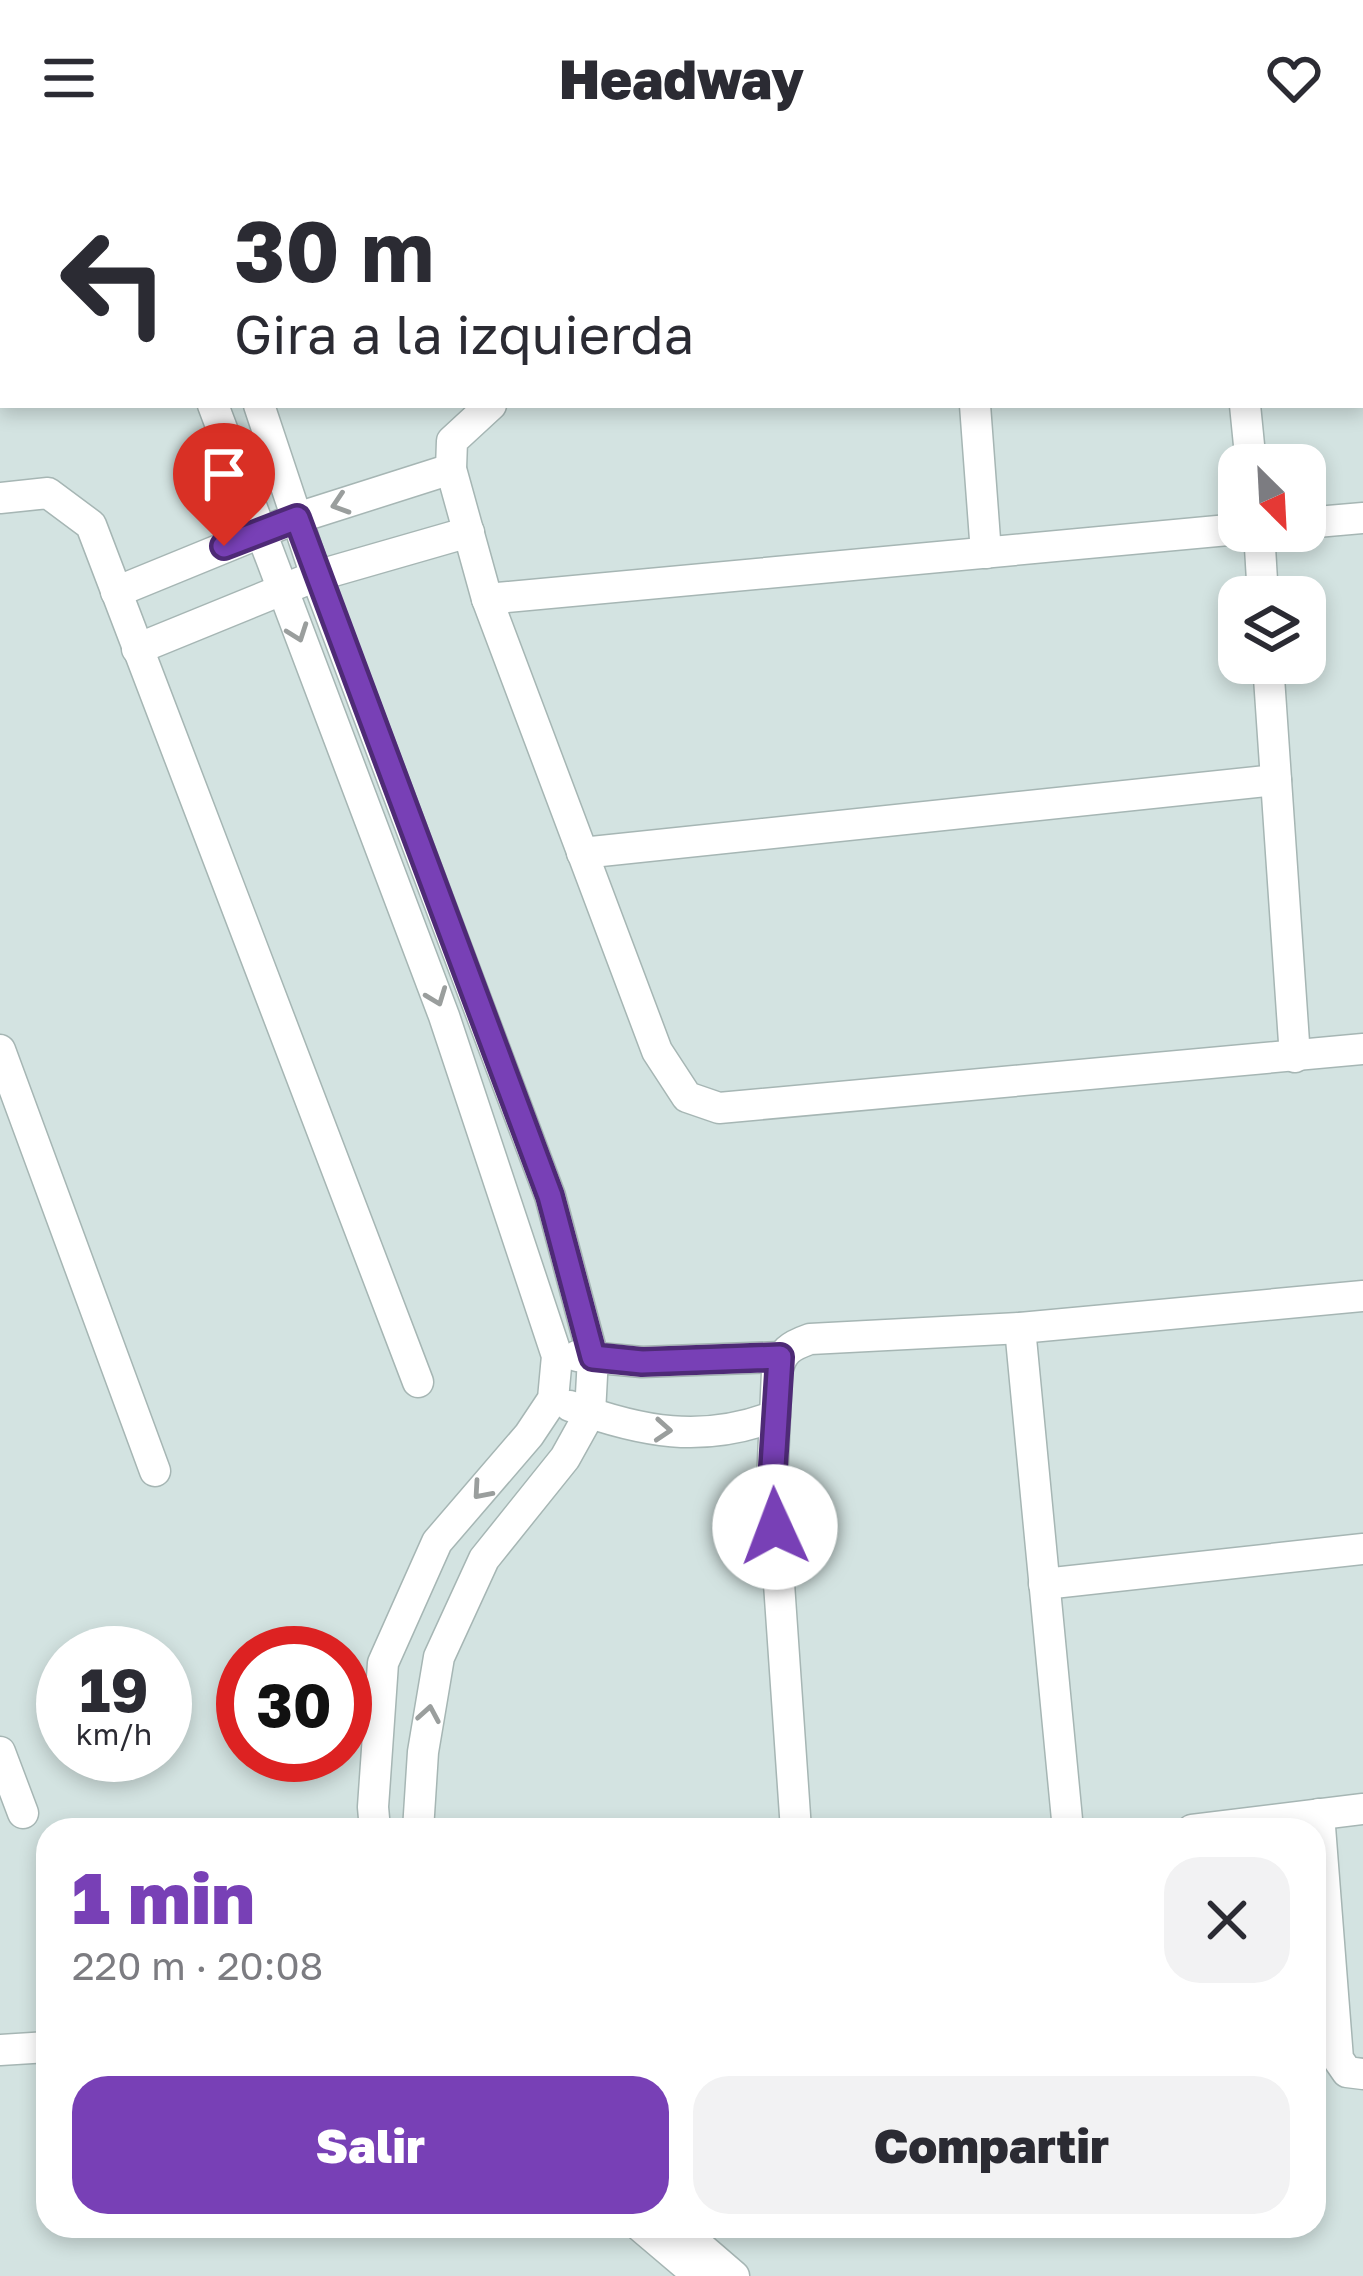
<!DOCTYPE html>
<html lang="es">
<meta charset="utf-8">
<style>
:root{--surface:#fff;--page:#f2f2f3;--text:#2b2b33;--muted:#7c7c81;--accent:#7840b6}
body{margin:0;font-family:"Golos Text",sans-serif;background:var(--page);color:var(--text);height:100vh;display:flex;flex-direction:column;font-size:45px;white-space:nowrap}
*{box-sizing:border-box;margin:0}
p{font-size:39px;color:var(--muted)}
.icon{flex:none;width:66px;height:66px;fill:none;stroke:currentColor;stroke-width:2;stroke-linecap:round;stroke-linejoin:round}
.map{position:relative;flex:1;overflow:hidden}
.panel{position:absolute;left:36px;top:1662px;width:1290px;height:420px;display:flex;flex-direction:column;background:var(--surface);border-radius:36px;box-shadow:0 6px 18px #0003}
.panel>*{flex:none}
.banner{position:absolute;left:0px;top:0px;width:1365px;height:252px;box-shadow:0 6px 18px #0003;background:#fff;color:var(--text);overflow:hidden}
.needle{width:78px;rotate:156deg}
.tools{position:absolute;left:1218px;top:288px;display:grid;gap:24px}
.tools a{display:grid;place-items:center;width:108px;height:108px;border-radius:24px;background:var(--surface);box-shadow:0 6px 18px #0003;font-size:60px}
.speed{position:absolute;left:36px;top:1470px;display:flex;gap:24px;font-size:60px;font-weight:700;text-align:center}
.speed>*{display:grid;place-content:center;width:156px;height:156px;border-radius:50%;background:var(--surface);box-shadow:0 6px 18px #0003;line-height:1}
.speed small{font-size:30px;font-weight:400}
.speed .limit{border:18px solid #d22;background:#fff;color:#111}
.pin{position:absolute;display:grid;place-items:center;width:102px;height:102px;color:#fff;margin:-123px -51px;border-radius:50% 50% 50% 0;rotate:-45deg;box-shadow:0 0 12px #0007}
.pin .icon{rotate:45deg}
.me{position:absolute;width:132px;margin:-66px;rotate:358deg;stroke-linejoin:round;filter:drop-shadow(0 0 9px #0008)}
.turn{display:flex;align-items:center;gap:42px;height:252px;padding:0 36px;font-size:54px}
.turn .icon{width:156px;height:156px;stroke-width:2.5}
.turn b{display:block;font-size:84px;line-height:102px}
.round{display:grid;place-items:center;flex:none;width:126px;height:126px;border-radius:36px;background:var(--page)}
.headline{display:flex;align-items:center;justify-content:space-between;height:204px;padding:0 36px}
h1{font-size:72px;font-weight:800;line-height:90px;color:var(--accent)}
.action{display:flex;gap:24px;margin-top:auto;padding:24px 36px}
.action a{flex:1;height:138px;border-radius:36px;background:var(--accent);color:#fff;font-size:48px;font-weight:800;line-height:138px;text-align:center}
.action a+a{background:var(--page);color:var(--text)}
header{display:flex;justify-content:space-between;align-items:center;height:156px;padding:0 36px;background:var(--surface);font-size:54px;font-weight:800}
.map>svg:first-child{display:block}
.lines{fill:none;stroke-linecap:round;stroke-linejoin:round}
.minor-casing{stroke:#a6b6b4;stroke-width:33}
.minor{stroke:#fff;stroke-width:30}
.oneway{stroke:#9a9e9d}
.route-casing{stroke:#4e2a76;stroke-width:30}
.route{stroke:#7840b6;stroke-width:21}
</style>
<header><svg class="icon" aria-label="menu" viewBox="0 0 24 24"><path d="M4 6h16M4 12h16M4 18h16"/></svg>Headway<svg class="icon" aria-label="heart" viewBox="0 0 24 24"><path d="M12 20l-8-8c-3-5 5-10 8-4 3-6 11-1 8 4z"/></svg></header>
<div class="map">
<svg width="1363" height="2120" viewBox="0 0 1363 2120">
<rect width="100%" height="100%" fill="#d3e3e1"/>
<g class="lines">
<defs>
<g id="minor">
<polyline points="120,0 121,3"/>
<polyline points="165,0 166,3"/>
<polyline points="1216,0 1217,3"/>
<polyline points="1166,3 1175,0"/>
<polyline points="213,249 444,860 557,1200 553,1243 529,1279 437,1386 383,1507 373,1651 375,1674"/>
<polyline points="259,249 316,420 550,1040 593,1201 590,1257 565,1302 484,1403 439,1501 423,1596 418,1674"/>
<polyline points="491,249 452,285 451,313 487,443 657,895 687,941 719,952 1363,893"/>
<polyline points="975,249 986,397"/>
<polyline points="1245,249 1251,309"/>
<polyline points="0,342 48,337 91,369 418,1226"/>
<polyline points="1305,367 1363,362"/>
<polyline points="1259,375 1263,441"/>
<polyline points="116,436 297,362 451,313"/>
<polyline points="487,443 1239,373"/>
<polyline points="137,493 316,420 469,376"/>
<polyline points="1268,507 1295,901"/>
<polyline points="582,697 1276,624"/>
<polyline points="0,894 155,1315"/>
<polyline points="1020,1172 1068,1674"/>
<polyline points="577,1200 642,1206 780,1201"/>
<path d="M 570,1250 C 641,1276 702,1288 775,1260"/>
<polyline points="1044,1428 1363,1393"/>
<polyline points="0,1596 23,1657"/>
<polyline points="1319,1658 1338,1903 1347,1916 1363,1918"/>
<path d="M 796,1674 L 772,1326 L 777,1216 C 782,1195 790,1190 810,1183 L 1020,1172 L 1363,1140"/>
<polyline points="1192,1674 1363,1653"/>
<polyline points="0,1894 48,1891"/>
<polyline points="640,2070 699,2120"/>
<polyline points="676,2070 734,2120"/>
</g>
</defs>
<use href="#minor" class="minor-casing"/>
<use href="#minor" class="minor"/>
</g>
<defs><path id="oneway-chevron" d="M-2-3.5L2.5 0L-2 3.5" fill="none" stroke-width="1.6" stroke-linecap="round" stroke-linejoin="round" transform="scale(3)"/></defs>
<g class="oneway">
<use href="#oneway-chevron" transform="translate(340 348) rotate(162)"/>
<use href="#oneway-chevron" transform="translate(298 477) rotate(70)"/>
<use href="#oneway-chevron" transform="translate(437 841) rotate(69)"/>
<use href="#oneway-chevron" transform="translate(663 1274) rotate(4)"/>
<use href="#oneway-chevron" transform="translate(481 1335) rotate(131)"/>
<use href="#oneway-chevron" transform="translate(429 1558) rotate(-80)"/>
</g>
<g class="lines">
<defs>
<polyline id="route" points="224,390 297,362 550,1040 593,1201 642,1206 780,1201 772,1326 775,1371"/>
</defs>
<use href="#route" class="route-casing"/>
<use href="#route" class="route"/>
</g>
</svg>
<div class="tools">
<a><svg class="needle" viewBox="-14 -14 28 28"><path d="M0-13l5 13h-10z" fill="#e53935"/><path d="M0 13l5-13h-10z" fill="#7c7c81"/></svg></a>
<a><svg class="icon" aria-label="layers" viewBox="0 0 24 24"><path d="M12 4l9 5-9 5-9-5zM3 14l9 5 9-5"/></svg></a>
</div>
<div class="speed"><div>19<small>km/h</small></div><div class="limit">30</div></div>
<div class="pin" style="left:224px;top:390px;background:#d93025"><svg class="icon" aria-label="arrive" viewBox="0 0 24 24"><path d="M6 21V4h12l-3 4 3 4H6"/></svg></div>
<svg class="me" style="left:775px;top:1371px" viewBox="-20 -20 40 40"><circle r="19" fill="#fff"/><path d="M0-13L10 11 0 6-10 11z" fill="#7840b6"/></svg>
<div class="banner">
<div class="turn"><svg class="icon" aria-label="left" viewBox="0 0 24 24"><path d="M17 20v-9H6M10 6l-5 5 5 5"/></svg><div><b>30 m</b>Gira a la izquierda</div></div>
</div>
<section class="panel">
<div class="headline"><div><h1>1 min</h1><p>220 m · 20:08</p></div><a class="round"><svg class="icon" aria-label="close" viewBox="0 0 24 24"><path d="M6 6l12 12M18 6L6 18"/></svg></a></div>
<div class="action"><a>Salir</a><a>Compartir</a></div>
</section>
</div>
